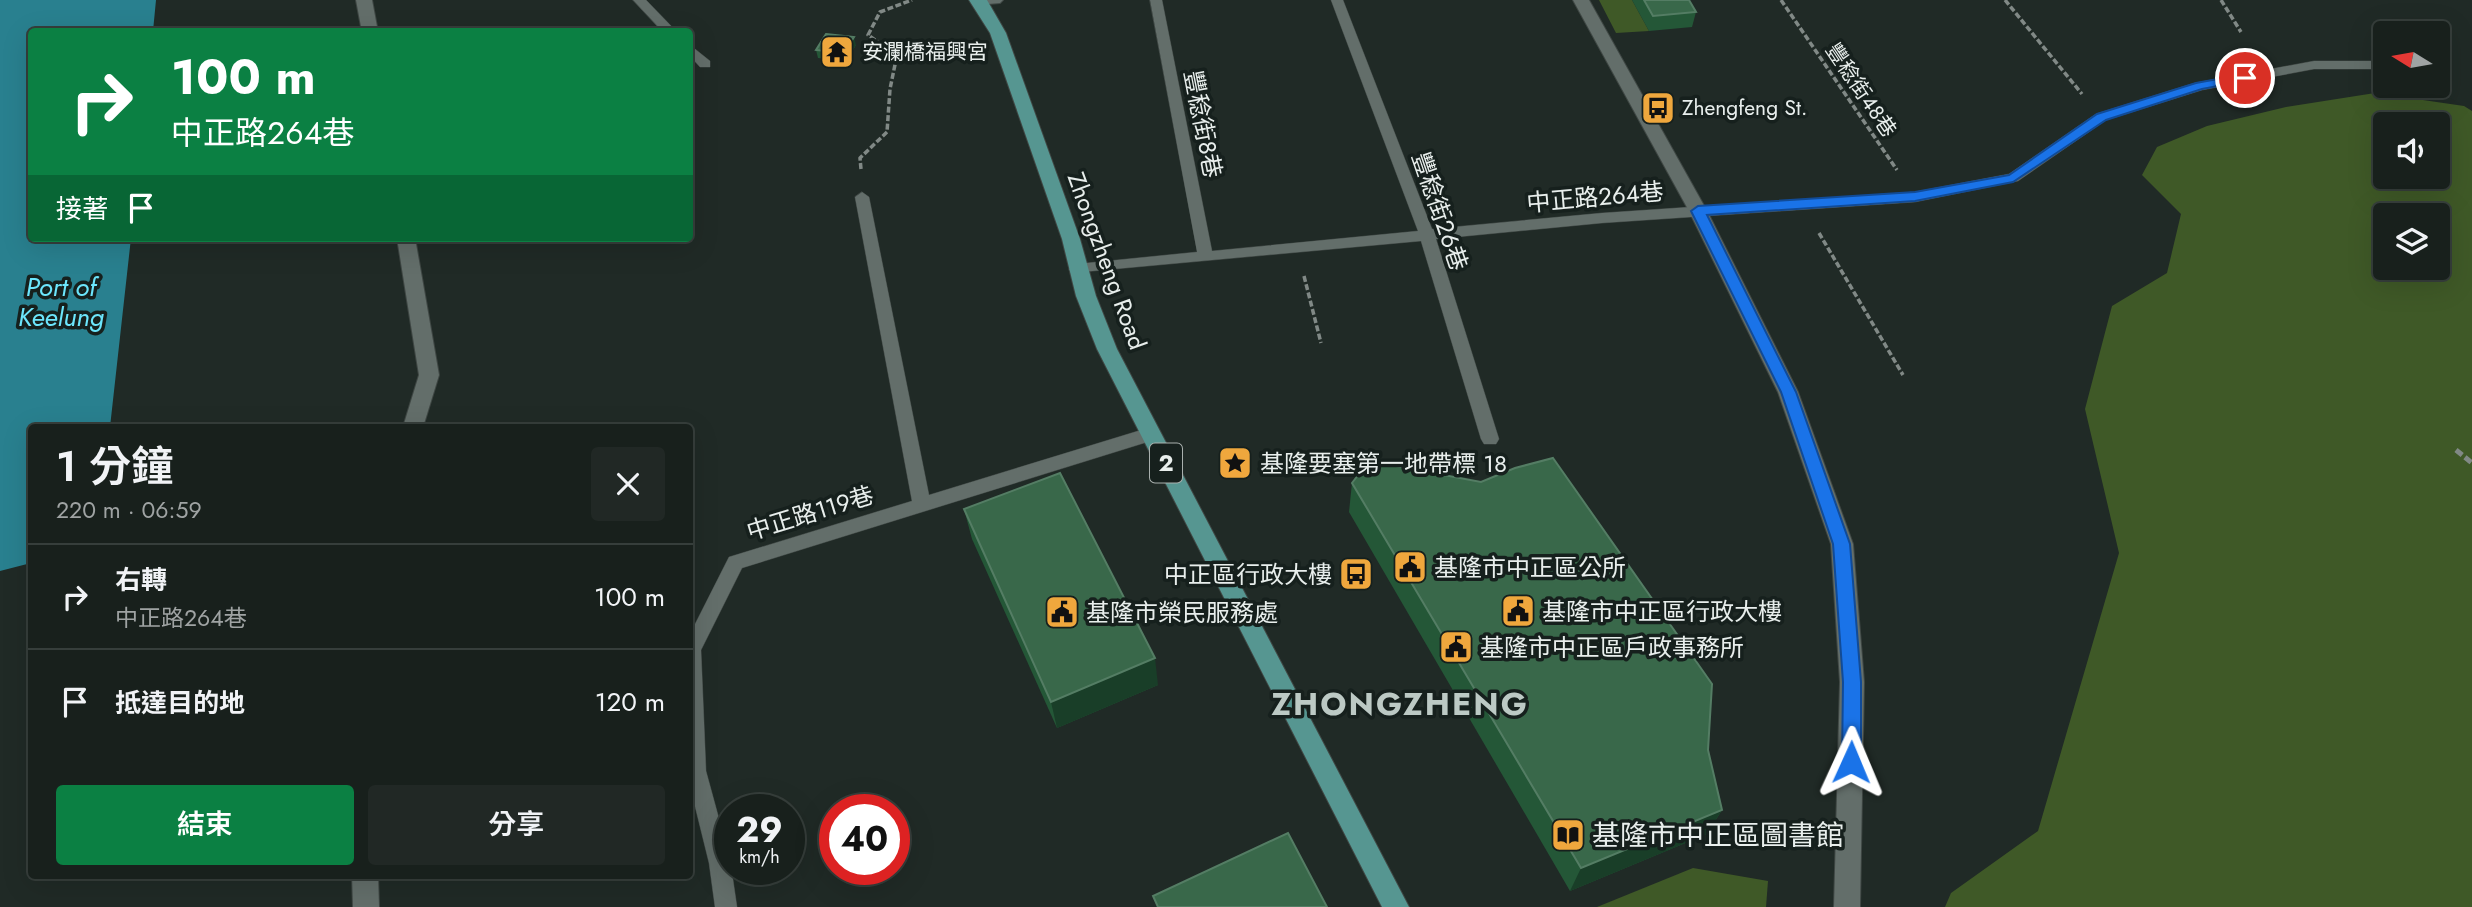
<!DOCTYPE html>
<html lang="zh-TW">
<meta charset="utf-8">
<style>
:root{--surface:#18201c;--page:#212825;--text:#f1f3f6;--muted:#9fa3a3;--line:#363e3b;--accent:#0b8043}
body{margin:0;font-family:Jost,"Noto Sans TC",sans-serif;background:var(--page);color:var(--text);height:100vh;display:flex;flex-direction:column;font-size:26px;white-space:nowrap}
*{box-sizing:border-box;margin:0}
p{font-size:23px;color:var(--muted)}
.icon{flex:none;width:38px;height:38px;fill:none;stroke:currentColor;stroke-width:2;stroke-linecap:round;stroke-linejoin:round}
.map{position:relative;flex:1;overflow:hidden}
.side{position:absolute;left:28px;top:424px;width:665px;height:455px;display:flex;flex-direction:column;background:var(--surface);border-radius:7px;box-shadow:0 7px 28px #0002,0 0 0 2px var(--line)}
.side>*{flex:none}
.hud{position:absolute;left:28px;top:28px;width:665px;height:214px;border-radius:7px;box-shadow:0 7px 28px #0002,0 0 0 2px var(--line);background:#0b8043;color:#fff;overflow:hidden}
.needle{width:46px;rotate:281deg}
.controls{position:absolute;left:2373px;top:21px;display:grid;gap:14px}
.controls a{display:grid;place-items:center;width:77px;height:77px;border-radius:7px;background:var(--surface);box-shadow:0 7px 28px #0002,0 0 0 2px var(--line);font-size:35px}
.speed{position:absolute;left:714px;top:794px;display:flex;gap:14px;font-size:35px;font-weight:700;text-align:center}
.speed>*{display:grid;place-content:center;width:91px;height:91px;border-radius:50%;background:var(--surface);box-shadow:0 7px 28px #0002,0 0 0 2px var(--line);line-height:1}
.speed small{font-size:18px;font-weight:400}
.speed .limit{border:10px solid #d22;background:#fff;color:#111}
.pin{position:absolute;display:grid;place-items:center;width:60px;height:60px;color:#fff;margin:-30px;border:4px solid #fff;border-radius:50%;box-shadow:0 2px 7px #0007}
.me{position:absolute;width:77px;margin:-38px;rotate:1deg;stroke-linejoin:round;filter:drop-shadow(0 0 5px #0008)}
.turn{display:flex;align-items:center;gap:24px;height:147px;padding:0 28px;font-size:32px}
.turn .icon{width:91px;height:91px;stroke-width:2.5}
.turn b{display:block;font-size:49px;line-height:60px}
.then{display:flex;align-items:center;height:66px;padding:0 28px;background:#0003;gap:14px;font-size:26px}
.round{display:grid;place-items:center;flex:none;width:74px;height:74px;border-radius:7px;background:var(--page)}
.headline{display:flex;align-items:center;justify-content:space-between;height:119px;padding:0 28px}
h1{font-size:42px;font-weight:600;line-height:52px}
.action{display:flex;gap:14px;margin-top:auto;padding:14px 28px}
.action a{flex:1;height:80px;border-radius:7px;background:var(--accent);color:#fff;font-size:28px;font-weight:600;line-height:80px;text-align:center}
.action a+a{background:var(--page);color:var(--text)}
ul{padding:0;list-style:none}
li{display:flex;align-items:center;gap:21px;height:105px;padding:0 28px;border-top:2px solid var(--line)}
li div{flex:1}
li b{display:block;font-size:26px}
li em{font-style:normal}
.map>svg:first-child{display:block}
.green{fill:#3f5927;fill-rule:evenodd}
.water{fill:#29808f}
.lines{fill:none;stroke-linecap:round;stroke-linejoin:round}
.service-casing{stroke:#3f4744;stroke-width:1}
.minor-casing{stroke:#3f4744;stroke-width:2}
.tertiary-casing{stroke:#3f4744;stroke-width:2}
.primary-casing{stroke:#3f4744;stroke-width:2}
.path-far1{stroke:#818986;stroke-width:3.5;stroke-dasharray:6 2.5;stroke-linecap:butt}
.path{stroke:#818986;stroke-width:5;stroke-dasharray:8 3.5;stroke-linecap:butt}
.service{fill:#636e6a;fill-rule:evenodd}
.minor{fill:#636e6a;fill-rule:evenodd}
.tertiary{fill:#636e6a;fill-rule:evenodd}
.primary{fill:#569691;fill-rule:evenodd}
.wall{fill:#245737}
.shaded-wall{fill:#193e28}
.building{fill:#39684a;stroke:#547d64;stroke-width:2}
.route{fill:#1a73e8;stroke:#114b97;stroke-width:2}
.labels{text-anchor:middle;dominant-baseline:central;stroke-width:7;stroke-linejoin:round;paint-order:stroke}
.far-poi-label{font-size:21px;fill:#e8eeec;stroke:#16201d;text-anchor:start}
.far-street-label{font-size:21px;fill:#e8eeec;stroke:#16201d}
.shield{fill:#16201d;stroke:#a9b0ae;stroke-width:2}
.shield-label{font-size:23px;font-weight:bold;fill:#e8eeec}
.street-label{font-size:24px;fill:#e8eeec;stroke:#16201d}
.poi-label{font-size:24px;fill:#e8eeec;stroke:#16201d;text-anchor:start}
.water-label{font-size:26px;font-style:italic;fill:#6ce6fc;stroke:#16201d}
.near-poi-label{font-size:28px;fill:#e8eeec;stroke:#16201d;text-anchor:start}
.district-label{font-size:32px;font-weight:bold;letter-spacing:2px;fill:#bcc9c4;stroke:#16201d}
</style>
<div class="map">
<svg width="2472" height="907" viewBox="0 0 2472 907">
<rect width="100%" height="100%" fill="#202a26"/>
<g class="green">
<polygon points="1599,0 1632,0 1649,31 1616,33"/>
<path d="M 2375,93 L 2464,106 L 2472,111 L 2472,907 L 1945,907 L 1951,893 L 2038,831 L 2119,553 L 2085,409 L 2112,306 L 2167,273 L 2181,214 L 2142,175 L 2157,147 L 2207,126 L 2286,107 ZM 2385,124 L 2438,124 L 2438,177 L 2385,177 ZM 2385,215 L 2438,215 L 2438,268 L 2385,268 Z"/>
<polygon points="1693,868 1768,881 1766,907 1597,907"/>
</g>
<polygon class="water" points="0,0 156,0 153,31 32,32 32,238 131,238 110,427 32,427 31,563 0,571"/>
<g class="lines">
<defs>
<g id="service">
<polygon points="633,0 646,0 677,32 663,32"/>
<polygon points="1150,0 1162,0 1212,251 1418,231 1331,0 1343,0 1432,229 1602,213 1915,192 2009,174 2096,114 2195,83 2314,61 2385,61 2385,69 2314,69 2202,90 2106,120 2018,181 1915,202 1602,223 1436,239 1499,439 1496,444 1484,444 1481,439 1421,241 1071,273 1069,269 1077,264 1197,252"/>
<polygon points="690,45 710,61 710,67 700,67 690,56"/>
<polygon points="862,192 869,197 929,495 1151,427 1157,429 1160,434 1157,439 742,568 701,650 706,771 730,859 737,907 715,907 709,863 690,786 690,634 729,557 912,501 855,197"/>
</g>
<g id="minor">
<polygon points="356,0 372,0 378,32 362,32"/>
<polygon points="975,0 1003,0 1000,3 976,5"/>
<polygon points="397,238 415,238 439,375 423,427 403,427 419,375"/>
<polygon points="352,875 378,875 379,907 353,907"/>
</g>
<polygon id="tertiary" points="1573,0 1589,0 1707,211 1798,392 1853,544 1864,682 1860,907 1834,907 1840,682 1831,544 1778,392 1689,211"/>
<polygon id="primary" points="969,0 987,0 1006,33 1080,239 1096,296 1117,349 1409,907 1382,907 1097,349 1076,296 1062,239 990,33"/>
</defs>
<use href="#service" class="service-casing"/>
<use href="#minor" class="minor-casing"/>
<use href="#tertiary" class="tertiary-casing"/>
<use href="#primary" class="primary-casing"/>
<g class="path-far1">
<polyline points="1781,0 1897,170"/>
<polyline points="2005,0 2082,94"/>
<polyline points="2221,0 2241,32"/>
<polyline points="861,169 860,158 887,132 890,89 897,55 868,35 880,12 912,0"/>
<polyline points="1819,233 1903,375"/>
<polyline points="1304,276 1321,343"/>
</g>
<polyline class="path" points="2456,450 2472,463"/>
<use href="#service" class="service"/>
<use href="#minor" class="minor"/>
<use href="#tertiary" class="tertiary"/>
<use href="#primary" class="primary"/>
</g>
<g class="wall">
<polygon points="1632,0 1689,0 1696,12 1692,27 1649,31"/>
<polygon points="856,45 846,61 818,58 816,50"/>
<polygon points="1352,483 1708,750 1722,810 1707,834 1570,891 1349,512"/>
<polygon points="964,509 1158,685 1057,728 972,539"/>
</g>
<g class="shaded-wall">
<polygon points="854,37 856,45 846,61 844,53"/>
<polygon points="1155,658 1158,685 1057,728 1051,702"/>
<polygon points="1722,810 1707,834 1570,891 1581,868"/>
</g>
<g class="building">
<polygon points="1644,0 1689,0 1696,12 1653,16"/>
<polygon points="826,34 854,37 844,53 816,50"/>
<polygon points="1553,458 1712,684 1708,750 1722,810 1581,868 1352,483 1369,461 1481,482 1515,468"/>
<polygon points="1060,473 1155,658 1051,702 964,509"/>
<polygon points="1288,833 1327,907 1158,907 1153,896"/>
</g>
<polygon class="route" points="2245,74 2252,78 2250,80 2202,89 2106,120 2013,182 1915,201 1707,215 1796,392 1850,544 1861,682 1861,762 1858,768 1851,771 1844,768 1842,762 1843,682 1833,544 1781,392 1691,211 1698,206 1915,192 2009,175 2097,114 2196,83"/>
<defs>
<symbol id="temple-square" viewBox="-11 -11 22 22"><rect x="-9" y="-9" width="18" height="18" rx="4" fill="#efa73d" stroke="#16201d"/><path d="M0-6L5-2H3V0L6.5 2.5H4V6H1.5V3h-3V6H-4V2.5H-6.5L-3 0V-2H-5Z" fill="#111"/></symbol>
<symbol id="bus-square" viewBox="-11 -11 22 22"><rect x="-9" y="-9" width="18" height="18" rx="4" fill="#efa73d" stroke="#16201d"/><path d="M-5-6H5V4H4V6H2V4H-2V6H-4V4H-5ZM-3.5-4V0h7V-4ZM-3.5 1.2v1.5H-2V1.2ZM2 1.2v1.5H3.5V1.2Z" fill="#111"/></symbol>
<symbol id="sight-square" viewBox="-11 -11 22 22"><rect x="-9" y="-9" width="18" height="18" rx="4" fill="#efa73d" stroke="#16201d"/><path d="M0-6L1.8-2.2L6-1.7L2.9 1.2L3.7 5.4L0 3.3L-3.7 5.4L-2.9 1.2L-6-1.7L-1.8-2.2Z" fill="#111"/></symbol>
<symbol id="civic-square" viewBox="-11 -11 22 22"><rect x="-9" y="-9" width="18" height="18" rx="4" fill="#efa73d" stroke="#16201d"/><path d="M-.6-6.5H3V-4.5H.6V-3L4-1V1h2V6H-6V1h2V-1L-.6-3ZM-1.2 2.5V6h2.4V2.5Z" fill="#111"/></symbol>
<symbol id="library-square" viewBox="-11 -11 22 22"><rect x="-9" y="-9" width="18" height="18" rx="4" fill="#efa73d" stroke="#16201d"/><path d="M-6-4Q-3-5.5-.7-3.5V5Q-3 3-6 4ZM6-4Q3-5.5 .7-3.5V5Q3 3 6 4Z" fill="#111"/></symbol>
</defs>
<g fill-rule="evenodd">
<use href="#temple-square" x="818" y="33" width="38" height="38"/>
<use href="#bus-square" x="1639" y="89" width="38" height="38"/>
<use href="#sight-square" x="1216" y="444" width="38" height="38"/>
<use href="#civic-square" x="1391" y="548" width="38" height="38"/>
<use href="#bus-square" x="1337" y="555" width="38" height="38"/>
<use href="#civic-square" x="1499" y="592" width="38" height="38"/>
<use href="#civic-square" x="1043" y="593" width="38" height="38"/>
<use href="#civic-square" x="1437" y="628" width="38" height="38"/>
<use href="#library-square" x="1549" y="816" width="38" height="38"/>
</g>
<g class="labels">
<g class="far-poi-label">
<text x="862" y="52">安瀾橋福興宮</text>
<text x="1682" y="108">Zhengfeng St.</text>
</g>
<g class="far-street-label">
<text transform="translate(1861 90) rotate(56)">豐稔街48巷</text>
</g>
<rect class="shield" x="1150" y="443.5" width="32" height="39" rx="5"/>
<g class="shield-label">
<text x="1166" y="463">2</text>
</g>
<g class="street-label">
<text transform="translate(1203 124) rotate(79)">豐稔街8巷</text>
<text transform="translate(1595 197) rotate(-5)">中正路264巷</text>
<text transform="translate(1440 211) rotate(71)">豐稔街26巷</text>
<text transform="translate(1107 261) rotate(70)">Zhongzheng Road</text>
<text transform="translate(810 513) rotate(-17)">中正路119巷</text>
</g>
<g class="poi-label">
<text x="1260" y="463">基隆要塞第一地帶標 18</text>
<text x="1434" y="567">基隆市中正區公所</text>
<text x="1332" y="574" text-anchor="end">中正區行政大樓</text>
<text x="1542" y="611">基隆市中正區行政大樓</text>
<text x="1086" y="612">基隆市榮民服務處</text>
<text x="1480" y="647">基隆市中正區戶政事務所</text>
</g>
<g class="water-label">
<text x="61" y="287">Port of<tspan x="61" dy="30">Keelung</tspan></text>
</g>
<g class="near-poi-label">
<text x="1592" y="835">基隆市中正區圖書館</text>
</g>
<g class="district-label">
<text x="1400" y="704">ZHONGZHENG</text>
</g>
</g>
</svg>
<div class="controls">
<a><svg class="needle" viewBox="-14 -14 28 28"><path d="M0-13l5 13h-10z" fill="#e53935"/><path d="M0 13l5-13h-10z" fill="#9fa3a3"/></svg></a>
<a><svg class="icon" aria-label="sound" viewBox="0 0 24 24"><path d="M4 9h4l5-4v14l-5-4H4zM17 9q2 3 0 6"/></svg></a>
<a><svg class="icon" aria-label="layers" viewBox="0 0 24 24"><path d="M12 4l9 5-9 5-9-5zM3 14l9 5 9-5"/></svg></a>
</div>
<div class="speed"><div>29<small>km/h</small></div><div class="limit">40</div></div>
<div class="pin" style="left:2245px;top:78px;background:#d93025"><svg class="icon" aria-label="arrive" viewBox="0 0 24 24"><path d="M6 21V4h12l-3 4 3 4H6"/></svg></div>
<svg class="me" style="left:1851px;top:762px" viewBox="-20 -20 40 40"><path d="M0-17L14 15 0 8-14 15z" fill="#1a73e8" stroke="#fff" stroke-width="4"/></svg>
<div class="hud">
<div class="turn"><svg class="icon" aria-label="right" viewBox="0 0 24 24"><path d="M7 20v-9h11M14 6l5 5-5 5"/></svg><div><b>100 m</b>中正路264巷</div></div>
<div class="then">接著<svg class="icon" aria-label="arrive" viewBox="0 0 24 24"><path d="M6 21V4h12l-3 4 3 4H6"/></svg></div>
</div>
<section class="side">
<div class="headline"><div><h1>1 分鐘</h1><p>220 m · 06:59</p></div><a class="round"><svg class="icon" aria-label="close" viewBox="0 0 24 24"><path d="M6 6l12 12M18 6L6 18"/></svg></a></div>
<ul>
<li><svg class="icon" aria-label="right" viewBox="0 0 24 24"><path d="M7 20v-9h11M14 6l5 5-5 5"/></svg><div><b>右轉</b><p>中正路264巷</p></div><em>100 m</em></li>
<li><svg class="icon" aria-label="arrive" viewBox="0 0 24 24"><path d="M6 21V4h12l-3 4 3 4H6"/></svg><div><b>抵達目的地</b></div><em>120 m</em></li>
</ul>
<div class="action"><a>結束</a><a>分享</a></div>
</section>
</div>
